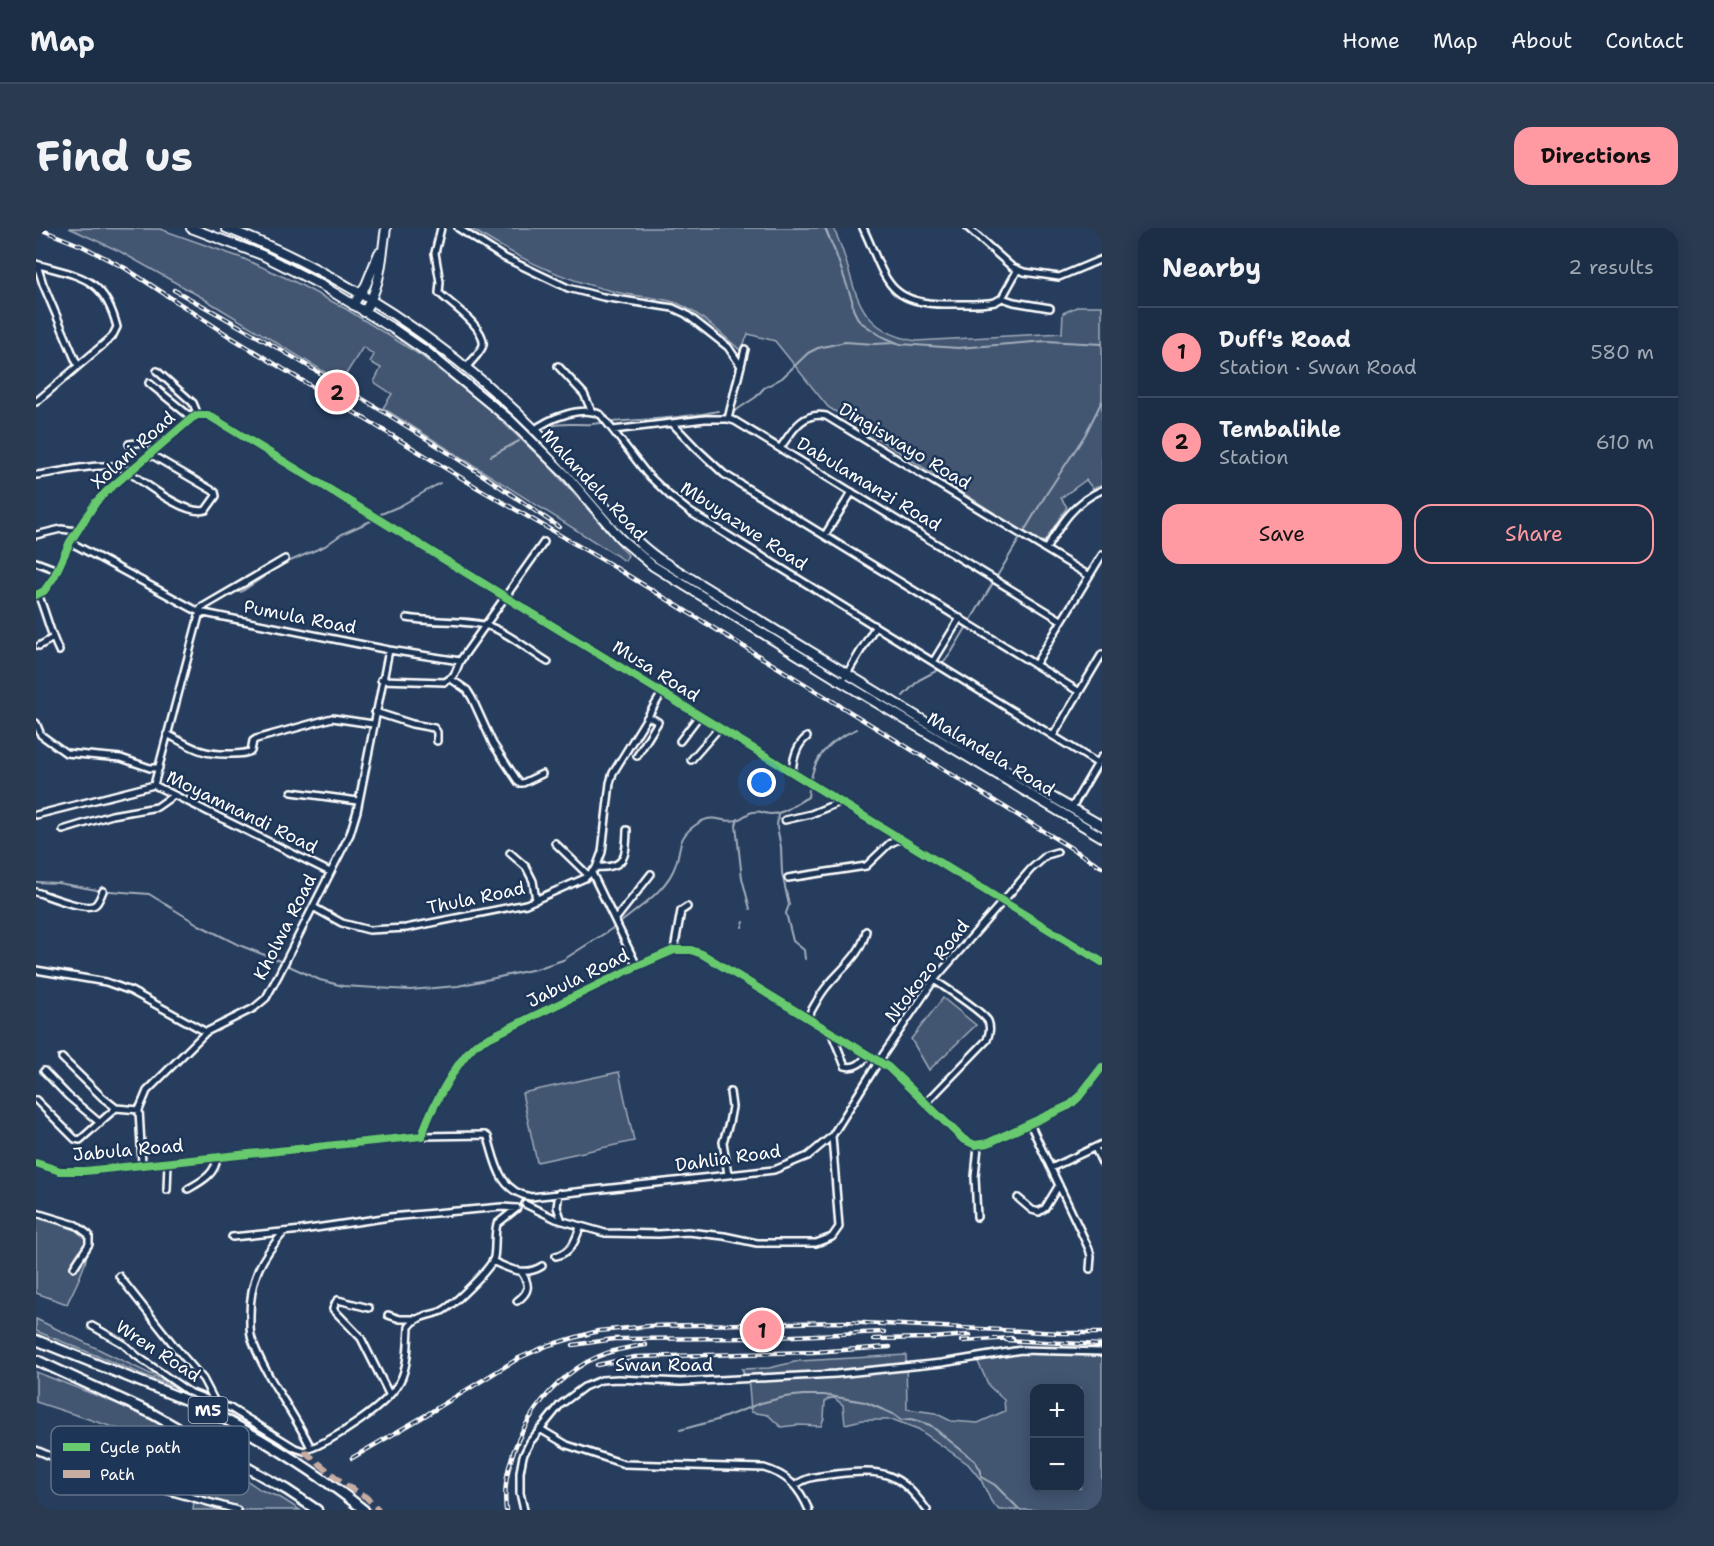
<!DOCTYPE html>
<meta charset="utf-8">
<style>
:root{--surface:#1c2e46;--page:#293a51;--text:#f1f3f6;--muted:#a0a8b3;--line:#3a4a5f;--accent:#ff9aa2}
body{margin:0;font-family:"Shantell Sans",sans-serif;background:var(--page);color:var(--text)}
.controls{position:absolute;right:18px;bottom:18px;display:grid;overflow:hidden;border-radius:12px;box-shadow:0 3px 15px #0003}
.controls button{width:54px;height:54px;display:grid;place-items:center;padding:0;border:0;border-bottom:2px solid var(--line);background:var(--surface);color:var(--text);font:30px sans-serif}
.you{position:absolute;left:726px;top:555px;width:21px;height:21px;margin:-15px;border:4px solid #fff;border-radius:50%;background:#1a73e8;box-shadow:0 0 0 9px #1a73e833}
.badge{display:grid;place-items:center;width:39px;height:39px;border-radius:50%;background:var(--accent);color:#111;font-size:20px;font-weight:700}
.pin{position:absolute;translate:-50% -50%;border:3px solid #fff;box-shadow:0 2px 6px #0006}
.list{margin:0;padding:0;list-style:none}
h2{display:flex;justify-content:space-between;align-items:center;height:78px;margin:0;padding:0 24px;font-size:26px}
h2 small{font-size:20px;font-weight:400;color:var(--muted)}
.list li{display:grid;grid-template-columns:39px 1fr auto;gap:18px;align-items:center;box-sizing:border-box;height:90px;padding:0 24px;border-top:2px solid var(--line)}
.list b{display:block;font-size:22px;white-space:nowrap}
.list p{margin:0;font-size:20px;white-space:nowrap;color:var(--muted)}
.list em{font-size:20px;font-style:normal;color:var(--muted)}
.actions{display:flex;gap:12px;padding:18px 24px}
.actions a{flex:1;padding:14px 0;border:2px solid var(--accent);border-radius:18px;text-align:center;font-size:21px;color:var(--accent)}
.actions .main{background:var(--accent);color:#111}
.map{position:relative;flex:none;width:1066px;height:1282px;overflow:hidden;border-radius:18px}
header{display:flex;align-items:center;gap:36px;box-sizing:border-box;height:84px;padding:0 30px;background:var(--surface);border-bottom:2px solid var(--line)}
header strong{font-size:28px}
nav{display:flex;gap:33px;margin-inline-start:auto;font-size:21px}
.intro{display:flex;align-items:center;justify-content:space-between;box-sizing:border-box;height:144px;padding:0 36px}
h1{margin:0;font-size:42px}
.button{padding:15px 27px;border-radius:18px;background:var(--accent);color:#111;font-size:21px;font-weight:700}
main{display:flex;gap:36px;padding:0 36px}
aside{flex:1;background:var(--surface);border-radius:18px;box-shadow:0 3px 15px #0003}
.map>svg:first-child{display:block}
</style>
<header>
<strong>Map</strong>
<nav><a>Home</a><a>Map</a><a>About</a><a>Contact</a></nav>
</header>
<div class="intro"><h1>Find us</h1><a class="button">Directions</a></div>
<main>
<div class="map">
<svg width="1066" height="1282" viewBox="0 0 1066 1282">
<rect width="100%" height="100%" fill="#263d5e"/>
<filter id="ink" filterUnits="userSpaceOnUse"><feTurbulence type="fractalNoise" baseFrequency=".0167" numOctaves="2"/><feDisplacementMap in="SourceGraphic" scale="12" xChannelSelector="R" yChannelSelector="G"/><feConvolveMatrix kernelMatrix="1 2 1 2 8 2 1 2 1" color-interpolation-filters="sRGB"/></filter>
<g filter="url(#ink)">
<!-- green -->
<path fill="#425672" stroke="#a0aab8" stroke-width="1.5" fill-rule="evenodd" d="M33,0L124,1L206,30L259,54L310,81L384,127L453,181L516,241L592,327L589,333L347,180L356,166L338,154L345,140L334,134L338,127L327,119L305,154L165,69L83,23Z
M434,0H797C823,48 809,100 880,113L1026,105L1027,85L1043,78H1066V257L1057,261L1050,252L1025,270L1031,279L1009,313L1004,314L792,179L739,113L712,106L705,123C688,108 664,85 643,76C627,69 598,69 580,64C527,52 479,29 434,0Z
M907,770L940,797L893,842L875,811Z
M583,844L598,913L501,934L486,865Z
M0,988L45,1004C63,1019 39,1058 31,1076L0,1065Z
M0,1091L131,1154L135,1158L0,1103Z
M938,1125L1066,1128V1282H963L955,1273L945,1252L932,1236L882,1201L858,1192H826L809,1196L807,1177L798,1170L792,1171L789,1174L788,1190L785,1198L762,1197L745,1199L732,1187L715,1184L713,1158L706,1141L733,1140L763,1133L870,1127L871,1181L899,1185L915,1193L942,1195L969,1183L968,1172L953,1158ZM999,1160H1044V1260H999Z
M0,1144L93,1180L146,1208L225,1262L245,1270L264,1282H157L158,1272L133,1258L141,1220L0,1174Z"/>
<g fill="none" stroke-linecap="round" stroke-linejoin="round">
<!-- stream -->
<path stroke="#a4aebb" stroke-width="2" d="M789,0L800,26L816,72L817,81L823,93L845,108L864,116L922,120L1010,113L1066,116
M699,183L720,169L728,160L746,150L772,125L782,120L809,114L838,116L859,115
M514,198C528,194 541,197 556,196C598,191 641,192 682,183
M455,228L483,213
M345,286L364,278L404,255
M205,364L245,337L289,318L306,306L337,292
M867,468L883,452L902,442L915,425L1011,265L1049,207L1066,173
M775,551C780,525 797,511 821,501
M742,585L741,599L745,619L746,645L753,677L750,685L757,713L768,722L769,731
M702,591L700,597L706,650L714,681
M0,654L22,655L61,662L113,666L163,697L203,717L244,733
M585,694C603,680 627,664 637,643C647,623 638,611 661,596C679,584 686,596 701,592C707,590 711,585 717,584C725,582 728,586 735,586C748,586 761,575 772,569L773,561
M706,699L708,694
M253,738L284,752L307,758L374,762L422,758L500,741L527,732L577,700
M644,1202L681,1192L725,1175L749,1169L767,1167H788L829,1174L857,1186L865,1192L875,1191L894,1197L939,1233L945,1243V1249L959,1257L984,1282"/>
<!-- street casing -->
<g stroke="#fff" stroke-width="10">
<path id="street" d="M405,0L399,25L404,54L403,65C415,76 450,100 447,117C445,125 435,133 430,140
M422,0L467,29L532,60L567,69L637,80L650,86L692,119L705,138
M827,0C850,48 849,77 912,76C927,76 944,77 959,74L966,70L981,43
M932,0L976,39L988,44L1023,49L1066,31
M0,36C44,49 68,48 81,99L76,109L0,174
M1,37L7,56L42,138
M966,70L978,74L1014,80
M522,138L548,166L556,184
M121,143L157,175L162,187
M113,155L156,190
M692,191L709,121
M637,196L660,220L688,246L1042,463
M577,202L669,191H692L699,193L1025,392
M497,203C513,190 546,177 565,187L611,246L634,268L654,284L1061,535
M93,216L108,214L124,217
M745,219C756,203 767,183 790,188L1052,347
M0,247C21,245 71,232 89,241C93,243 96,247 100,249C115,260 152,288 170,282L180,268L179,264L114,226
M0,307L25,301L41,303
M789,307L816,264
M34,314L163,384L353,422L424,433L508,314
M1010,321C1025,296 1038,274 1066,262
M0,334L21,342
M2,366C10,385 14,405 23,423
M0,367L8,363L18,349L34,314L60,274L71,263L156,190L162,187H172L1066,734
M371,390C398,395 429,391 455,399C473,405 495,424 512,434
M3,418L17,410
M897,434L924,390
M999,437L1066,327
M415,451L431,462L436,470L457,516L483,555H487L506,546
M345,452L409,454L418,448L424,433
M806,454L839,399
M339,484L376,496L398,500L401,504V513
M0,495L5,507L30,525L85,530L114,540H123
M131,506C158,520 165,527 196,526C203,526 209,526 215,523L217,513L220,511L296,490L337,496
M1017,508L1066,426
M644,513L663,488
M601,528L622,494L612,488
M655,532L683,500
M756,544C757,532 760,517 771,509
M118,557L165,380L249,331
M256,564L322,573
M1035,581L1066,528
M0,587L118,557L294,644
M749,592L775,586L804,574
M27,602L76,587L121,579L138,567
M519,615L552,647
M474,625L490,639L497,653L500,672
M561,639C590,641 590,627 591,602
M556,645L601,738
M752,650L830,638L853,616L864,610
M0,664C10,667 52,685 60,676C63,673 65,667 67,663
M277,679L306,695L333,702L370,700L490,676L549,650L560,640L566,624L574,555L577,545L626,465
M579,692L615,646
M638,722L645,683L651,679
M0,742L70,754L95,763L170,804
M771,790C778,779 783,767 792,757C806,740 826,726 830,703
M796,806L809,838C820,841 826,834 832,827
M26,830L66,869L80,880L103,882
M8,843L32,868L64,895
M0,872L39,911L44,912L80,880
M891,874L951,812C953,806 955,800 952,793C945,782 911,761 898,752
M994,896L1053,1021L1055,1028L1054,1041
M386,908L449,907L452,909C460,936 463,963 495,969L738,942L772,928L796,908L843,833L898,752L995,641L1011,627L1021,624
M1059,920L1066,935
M0,935L24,943H49L386,908C393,883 421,833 440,816L601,738L638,722H655L666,726L852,839L927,911L939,917L952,915L1034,877L1042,870L1066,839
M106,936L103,882L111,863L170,804L218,780L230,770L243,746L314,606L321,583L353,422
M1015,940L1066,916
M692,947L687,914L693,895L696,879L694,864
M152,961C166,953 180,946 181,929
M131,962L132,934
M523,965L521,979L526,993
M982,970L996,982L1003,984L1009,980L1023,957
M489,976L520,991L569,1005L623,1006L652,1004L688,1008L721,1015H780L796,1009L803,999L796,908
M0,985L40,997L53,1007V1016L38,1039
M941,989L939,949L942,918
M248,1004C225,1030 214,1051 214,1087C214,1096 213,1106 217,1114C231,1152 258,1184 275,1220
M196,1009L266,1002L354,989L466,979L480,980
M520,1028C535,1025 540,1012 544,999
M456,1033C473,1041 489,1049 506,1038
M83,1048L140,1120L167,1151L179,1174
M481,1073C494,1064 494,1056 485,1044
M333,1080L302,1072L300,1074L297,1081L325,1110L353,1166
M352,1087L364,1091H380
M56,1098L86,1115L101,1128L153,1164L194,1180L259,1220L268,1223C296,1213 354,1178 366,1149C372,1134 372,1116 373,1099C381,1087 394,1088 406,1083C416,1078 456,1040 458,1029C460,1018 458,1007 461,996L481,980
M504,1201L531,1217L588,1236L728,1240C752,1247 763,1259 773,1282
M0,1222L29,1234L201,1282
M760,1257C771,1248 786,1248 800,1246C847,1241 862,1243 891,1282
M488,1282L484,1265V1244L487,1228L494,1214L524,1177L548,1159L565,1152L582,1151L645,1154L800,1146L906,1135L985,1122L1066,1124"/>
</g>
<!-- secondary casing -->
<g stroke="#fff" stroke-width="12">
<path id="secondary" d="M155,0L226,27L252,40L287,58L359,102L391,124L474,192L532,249L584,310L617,338L806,454L1066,609
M190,0C306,45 413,115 500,203C516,219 532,236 547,253C572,281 592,309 623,331L954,533L1066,598
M317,77L330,57L343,25
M328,84C346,56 345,31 350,0"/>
</g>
<!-- primary casing -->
<g stroke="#fff" stroke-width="13">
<path id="primary" d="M0,1112L160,1176C219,1206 277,1241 328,1282
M0,1132L115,1185L251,1262L281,1282"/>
</g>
<!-- street -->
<use href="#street" stroke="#1d3557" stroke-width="5"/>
<!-- secondary -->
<use href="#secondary" stroke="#1d3557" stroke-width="8"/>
<!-- primary -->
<use href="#primary" stroke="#1d3557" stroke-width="8"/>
<!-- rail casing -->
<g stroke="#fff" stroke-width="4.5">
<path id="rail" d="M1,0L46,18L89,40L193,108L442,260L572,335L1066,639
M138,62C240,117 339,177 436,240C466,259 494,280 523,299
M838,1111L895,1110L934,1107
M970,1112L1066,1117
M926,1113L977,1110
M537,1117L578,1111L715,1110L848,1104
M561,1137L599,1129L776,1124L854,1119
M316,1230L385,1190L483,1130L513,1117L562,1103L613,1098L808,1094L1025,1105H1066
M470,1282C463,1222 507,1153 561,1129C576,1122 593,1119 610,1117"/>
</g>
<!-- rail -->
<use href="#rail" stroke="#1d3557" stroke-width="2" stroke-dasharray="7" stroke-linecap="butt"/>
<!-- quiet -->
<path stroke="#c7aca2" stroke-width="6" stroke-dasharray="12 6" stroke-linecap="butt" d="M268,1223L308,1256L330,1269L343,1282"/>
<!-- cycleway casing -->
<g stroke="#1d3557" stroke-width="11">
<path id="cycleway" d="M0,367L8,363L18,349L34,314L60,274L71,263L156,190L162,187H172L1066,734
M0,935L24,943H49L386,908C393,883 421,833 440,816L601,738L638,722H655L666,726L852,839L927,911L939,917L952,915L1034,877L1042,870L1066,839"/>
</g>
<!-- cycleway -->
<use href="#cycleway" stroke="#67ca6e" stroke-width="8"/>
</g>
</g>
<g text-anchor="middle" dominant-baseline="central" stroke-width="5" stroke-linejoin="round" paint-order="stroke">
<!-- shield labels -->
<rect fill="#1d3557" stroke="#bbc2cd" stroke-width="1.5" x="152.5" y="1169" width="39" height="26" rx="4.5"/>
<g font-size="16" font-weight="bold" fill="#fff">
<text x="172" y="1182">M5</text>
</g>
<!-- street labels -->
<g font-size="18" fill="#fff" stroke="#1d3557">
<text transform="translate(869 218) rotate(31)">Dingiswayo Road</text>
<text transform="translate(97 222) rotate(-42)">Xolani Road</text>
<text transform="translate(833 256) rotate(31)">Dabulamanzi Road</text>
<text transform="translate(558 257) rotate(47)">Malandela Road</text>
<text transform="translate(708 298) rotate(33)">Mbuyazwe Road</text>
<text transform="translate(264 389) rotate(11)">Pumula Road</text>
<text transform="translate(620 443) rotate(32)">Musa Road</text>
<text transform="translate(955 526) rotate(31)">Malandela Road</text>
<text transform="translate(206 584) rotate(26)">Moyamnandi Road</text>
<text transform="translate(440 670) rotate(-12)">Thula Road</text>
<text transform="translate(249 699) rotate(-63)">Kholwa Road</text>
<text transform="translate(891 743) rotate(-52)">Ntokozo Road</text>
<text transform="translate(542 750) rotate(-26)">Jabula Road</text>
<text transform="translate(92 922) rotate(-5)">Jabula Road</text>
<text transform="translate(692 930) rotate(-8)">Dahlia Road</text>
<text transform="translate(122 1123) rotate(33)">Wren Road</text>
<text x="628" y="1137">Swan Road</text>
</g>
</g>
<!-- legend -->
<rect x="15" y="1198" width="198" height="69" rx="9" fill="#1d3557" stroke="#617289" stroke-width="1.5"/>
<rect x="27" y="1215" width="27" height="8" fill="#67ca6e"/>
<rect x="27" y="1242" width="27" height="8" fill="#c7aca2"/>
<g font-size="16" fill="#fff">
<text x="64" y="1225">Cycle path</text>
<text x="64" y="1252">Path</text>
</g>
</svg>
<div class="controls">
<button>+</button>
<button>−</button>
</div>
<div class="you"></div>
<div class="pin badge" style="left:726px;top:1102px">1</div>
<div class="pin badge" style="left:301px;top:164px">2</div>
</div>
<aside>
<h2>Nearby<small>2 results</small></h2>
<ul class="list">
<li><span class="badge">1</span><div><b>Duff's Road</b><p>Station · Swan Road</p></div><em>580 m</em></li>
<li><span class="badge">2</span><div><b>Tembalihle</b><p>Station</p></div><em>610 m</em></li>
</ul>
<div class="actions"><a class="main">Save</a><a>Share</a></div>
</aside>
</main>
